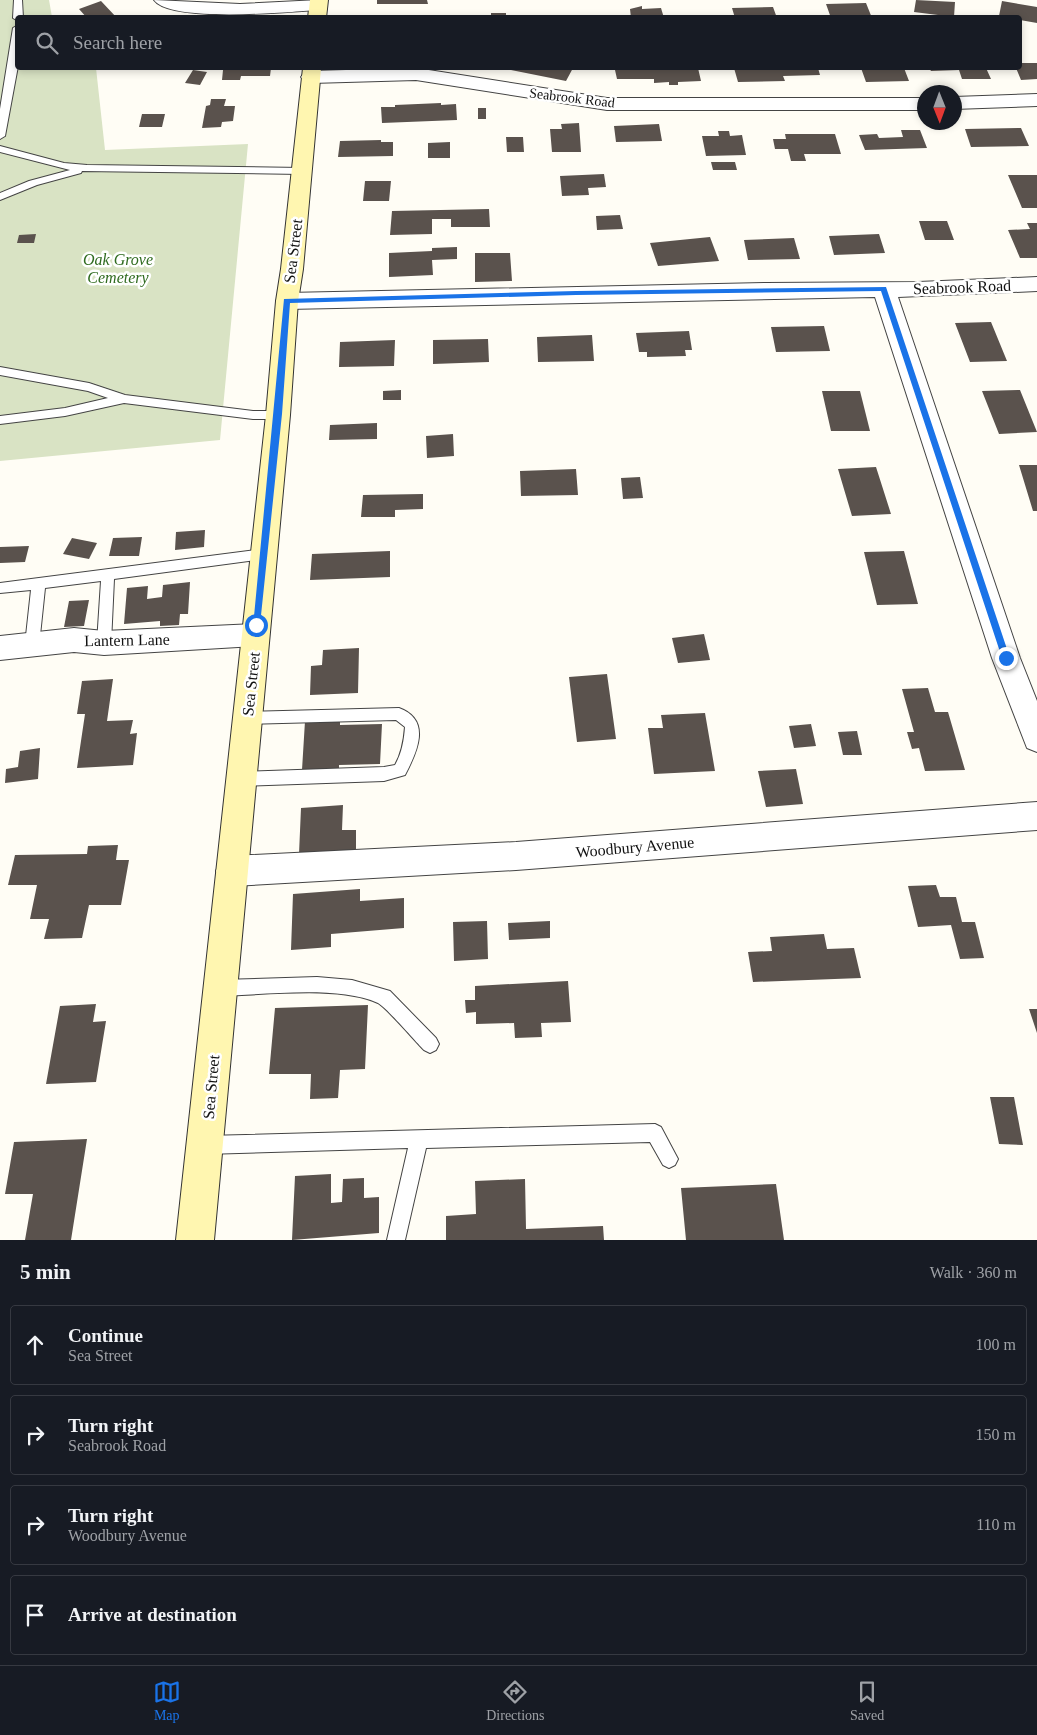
<!DOCTYPE html>
<meta charset="utf-8">
<style>
:root{--surface:#171b24;--page:#20242c;--text:#f1f3f6;--muted:#9ea1a6;--line:#363941;--accent:#1a73e8}
body{margin:0;font-family:Georgia,serif;background:var(--page);color:var(--text)}
.compass{position:absolute;left:917px;top:85px;width:45px;height:45px;border-radius:50%;background:var(--surface);box-shadow:0 2px 8px #0003;rotate:179deg}
.stop{position:absolute;width:15px;height:15px;margin:-11px;border:4px solid #1a73e8;border-radius:50%;background:#fff}
.stop.end{background:#1a73e8;border-color:#fff;box-shadow:0 1px 5px #0008}
.list{margin:0;padding:0;list-style:none}
h2{display:flex;justify-content:space-between;align-items:center;height:65px;margin:0;padding:0 20px;font-size:21px}
h2 small{font-size:16px;font-weight:400;color:var(--muted)}
.list li{display:grid;grid-template-columns:32px 1fr auto;gap:15px;align-items:center;box-sizing:border-box;height:80px;margin:0 10px 10px;padding:0 10px;border:1px solid var(--line);border-radius:5px}
.list b{display:block;font-size:19px;white-space:nowrap}
.list p{margin:0;font-size:16px;white-space:nowrap;color:var(--muted)}
.list em{font-size:16px;font-style:normal;color:var(--muted)}
.icon{flex:none;width:28px;height:28px;fill:none;stroke:currentColor;stroke-width:2;stroke-linecap:round;stroke-linejoin:round}
.map{position:relative;flex:none;width:1037px;height:1240px;overflow:hidden}
.search{position:absolute;background:var(--surface);box-shadow:0 2px 8px #0003;left:15px;right:15px;top:15px;height:55px;display:flex;align-items:center;gap:12px;box-sizing:border-box;padding:0 18px;border-radius:5px;color:var(--muted);font-size:19px}
.sheet{height:425px;background:var(--surface)}
nav{display:flex;justify-content:space-around;align-items:center;box-sizing:border-box;height:70px;border-top:1px solid var(--line);background:var(--surface);font-size:14px;color:var(--muted)}
nav a{display:grid;justify-items:center;gap:2px}
nav .on{color:var(--accent)}
.map>svg:first-child{display:block}
</style>
<div class="map">
<svg width="1037" height="1240" viewBox="0 0 1037 1240">
<rect width="100%" height="100%" fill="#fffdf5"/>
<!-- cemetery -->
<path fill="#d9e3c4" d="M0,0H49L52,17L18,18V68H96L105,150L248,144L220,440L0,461Z"/>
<!-- building -->
<path fill="#5a524d" d="M377,0H427L428,4H377Z
M916,0L955,2L954,17L914,12Z
M101,1L117,18H87L79,9Z
M1002,1L1037,7V23L1020,20V18L999,16Z
M866,3L872,18H831L826,4Z
M642,6V9L661,8L664,18H631L630,9Z
M773,7L777,18H735L732,8Z
M491,13H506V18H491Z
M1020,63H1037V79L1021,80L1016,68H1020Z
M242,68H271L270,76H241L240,80H222L223,70H242Z
M512,68H573L566,81L511,70Z
M639,68H698L701,81L678,82V85H669V82L654,83V79H617L615,70H640Z
M734,68H818L820,75L783,76L785,81L738,82Z
M861,68H904L909,81L866,82Z
M929,68H986L991,79H962L959,70L931,71Z
M193,70L207,72L200,85L185,83Z
M211,99H226L224,106H235L233,121L222,122L221,127L202,128L206,106L210,105Z
M441,103V105L456,104L457,120L382,123L381,107H395V105Z
M478,108H486V119H478Z
M142,114H165L162,127H139Z
M579,123L581,152H552L550,129H562L561,124Z
M659,124L662,141L616,142L614,126Z
M1021,128L1029,146L971,147L965,129Z
M901,130H920L927,148L865,150L859,135L877,134L879,138L903,137Z
M718,131H729L730,136L742,135L746,155L706,156L702,136H719Z
M785,134H835L841,154H804L806,161H791L788,149H775L773,139H786Z
M506,137H523L524,152H507Z
M381,140V142H393V156L338,157L340,141Z
M450,142V158H428V143Z
M711,162H735L737,170H713Z
M604,174L606,187L588,188L589,195L562,196L560,176Z
M1008,175H1037V208H1022Z
M365,181H391L389,201H363Z
M489,209L490,227H451V219H432V234L390,235L392,211Z
M620,215L623,229L597,230L596,216Z
M919,221H947L954,240H925Z
M1027,223H1037V258H1020L1008,230L1030,229Z
M36,234L34,243H17L19,235Z
M879,234L885,253L834,255L829,236Z
M710,237L719,261L658,266L650,243Z
M794,238L800,259L748,260L744,240Z
M457,247V259L432,260L433,275L389,277V253L432,251V248Z
M475,253H510L512,281L475,282Z
M991,322L1007,361L970,362L955,323Z
M824,326L830,351L776,352L771,327Z
M689,331L692,350H685L686,356L647,357V352H639L636,333Z
M592,335L594,361L538,362L537,337Z
M488,339L489,362L433,364V340Z
M395,340L394,366L339,367L340,342Z
M401,390V400H383V391Z
M1020,390L1037,432L999,434L982,391Z
M822,391H860L870,431H831Z
M377,423V439L329,440L330,425Z
M453,434L454,456L427,458L426,436Z
M1019,465H1037V511H1033Z
M876,467L891,514L852,516L838,469Z
M576,469L578,495L521,496L520,471Z
M640,477L643,498L623,499L621,478Z
M423,494V509L395,510V517H361L363,495Z
M205,530L204,547L175,550L176,532Z
M142,537L139,556H109L113,538Z
M72,538L97,543L89,559L63,554Z
M29,546L25,562L0,563V547Z
M390,551V577L310,580L312,554Z
M904,551L918,604L877,605L864,552Z
M190,582L188,614H180L179,625L160,626V621L124,624L127,588L148,586L147,599L162,597L163,585Z
M89,600L84,626L64,627L69,601Z
M704,634L710,660L678,663L672,638Z
M359,648L358,693L310,695L311,666L322,665L323,650Z
M607,674L616,739L577,742L569,677Z
M113,679L107,721L133,720L130,734L137,733L133,765L77,768L85,714H77L82,681Z
M928,688L935,712H948L965,770L925,771L919,748L912,749L907,732H914L902,689Z
M705,713L715,771L654,774L648,728H663L661,715Z
M340,720V725L382,724L380,764L339,765V769L302,770L305,721Z
M811,724L816,746L794,748L789,726Z
M857,731L862,755H843L838,732Z
M40,748L38,779L5,783L6,769L18,767L20,751Z
M796,769L803,804L766,807L758,771Z
M343,805L342,830H356V859L299,854L301,808Z
M118,845L116,860H129L121,905H89L82,938L44,939L49,919H30L37,885H8L15,855L87,854L88,846Z
M936,885L940,897H956L962,922H975L984,958L960,959L951,925L918,927L908,886Z
M360,889V901L404,898V928L331,934V947L291,950L293,894Z
M487,921L488,959L454,961L453,922Z
M550,921V938L509,940L508,923Z
M824,934L827,949L854,948L861,978L753,982L748,952L772,951L770,937Z
M568,981L571,1022L541,1023L542,1037L515,1038L514,1023L476,1024V1012L466,1013L465,1000H475V986Z
M96,1004L93,1022L106,1021L96,1082L46,1084L60,1006Z
M368,1005L365,1069L340,1070L338,1098L310,1099L311,1074H269L275,1008Z
M1029,1009H1037V1033Z
M990,1097H1014L1023,1145L999,1144Z
M87,1139L71,1240H25L33,1194H5L14,1142Z
M331,1174V1203L342,1202L343,1179L364,1178V1198L379,1197V1233L292,1240L295,1176Z
M525,1179L526,1229L603,1226L604,1240H446V1216L476,1214L475,1181Z
M776,1184L784,1240H686L681,1188Z"/>
<g fill="none" stroke-linecap="round" stroke-linejoin="round">
<!-- lane casing -->
<g stroke="#444" stroke-width="2">
<path id="lane" d="M14,0H22L23,18H18V21L13,18Z
M18,25V66L5,136L0,139V109L13,28Z
M0,146L64,163L87,165L302,168L307,171L302,174L82,171L81,173L37,185L0,200V193L29,181L70,170L0,152Z
M0,367L89,383L125,395L253,411H278L284,415L278,419H253L124,403L65,416L0,424V416L65,408L108,398L88,391L0,375Z
M263,549L268,550L270,554L268,558L263,559L114,579L111,643L109,647L104,649L99,647L97,643L101,581L45,588L39,645L37,649L32,651L27,649L25,645L31,590L0,593V583Z
M399,708C432,720 417,752 405,775L384,781L241,786L236,784L234,779L236,774L241,772L384,767L395,765C402,753 404,740 405,727L396,720L247,724L242,722L240,718L242,714L247,712Z
M317,977L352,980L390,991L436,1038L439,1044L436,1050L430,1053L424,1050C415,1041 387,1008 378,1003C338,985 264,995 220,996L214,994L212,988L214,982L220,980Z
M655,1124L661,1127L678,1159L675,1165L669,1168L663,1165L650,1142L426,1148L405,1240H387L408,1148L205,1154L199,1151L196,1145L199,1139L205,1136Z"/>
</g>
<!-- street casing -->
<g stroke="#444" stroke-width="2">
<path id="street" d="M154,0L240,4L319,0L324,1L327,5L324,9L318,10C289,12 170,23 154,0Z
M416,68L607,98H924V110H607L416,80L311,83L304,81L301,77L304,73L311,71Z
M1037,94V106L954,109V97Z
M1037,277V291L898,297L1020,658L1037,701V752L1027,748L992,658L875,297L287,309L279,306L276,301L279,296L287,293L766,283L918,282Z
M255,624L265,627L269,635L265,643L255,646L104,655L74,652L0,660V636L74,628L104,631Z
M1037,802V830L516,870L232,886L221,881L216,871L221,861L232,856L516,842Z"/>
</g>
<!-- secondary casing -->
<g stroke="#333" stroke-width="2">
<path id="secondary" d="M310,0H328L326,18H308Z
M303,68H321L303,269L298,301L290,415L214,1240H176L266,415L276,301L281,269Z"/>
</g>
<!-- lane -->
<use href="#lane" fill="#fff" fill-rule="evenodd"/>
<!-- street -->
<use href="#street" fill="#fff" fill-rule="evenodd"/>
<!-- secondary -->
<use href="#secondary" fill="#fff6b0" fill-rule="evenodd"/>
</g>
<!-- route -->
<path fill="#1a73e8" d="M886,287L1010,658L1009,661L1006,662L1002,658L881,291L576,295L290,303L282,414L260,625L259,627H253L284,299L576,291Z"/>
<g text-anchor="middle" dominant-baseline="central" stroke-width="5" stroke-linejoin="round" paint-order="stroke">
<!-- far-street labels -->
<g font-size="14" fill="#111" stroke="#fff">
<text transform="translate(572 98) rotate(7)">Seabrook Road</text>
</g>
<!-- street labels -->
<g font-size="16" fill="#111" stroke="#fff">
<text transform="translate(293 251) rotate(-83)">Sea Street</text>
<text transform="translate(962 287) rotate(-2)">Seabrook Road</text>
<text transform="translate(127 640) rotate(-1)">Lantern Lane</text>
<text transform="translate(251 684) rotate(-84)">Sea Street</text>
<text transform="translate(635 847) rotate(-5)">Woodbury Avenue</text>
<text transform="translate(211 1087) rotate(-85)">Sea Street</text>
</g>
<!-- park labels -->
<g font-size="16" font-style="italic" fill="#2f6b1f" stroke="#fff">
<text x="118" y="259">Oak Grove<tspan x="118" dy="18">Cemetery</tspan></text>
</g>
</g>
</svg>
<svg class="compass" viewBox="-18 -18 36 36"><path d="M0-13l5 13h-10z" fill="#e53935"/><path d="M0 13l5-13h-10z" fill="#9ea1a6"/></svg>
<div class="stop" style="left:256px;top:625px"></div>
<div class="stop end" style="left:1006px;top:658px"></div>
<div class="search"><svg class="icon" aria-label="search" viewBox="0 0 24 24"><circle cx="10" cy="10" r="6"/><path d="M15 15l6 6"/></svg>Search here</div>
</div>
<section class="sheet">
<h2>5 min<small>Walk · 360 m</small></h2>
<ul class="list">
<li><svg class="icon" aria-label="ahead" viewBox="0 0 24 24"><path d="M12 20V5M6 11l6-6 6 6"/></svg><div><b>Continue</b><p>Sea Street</p></div><em>100 m</em></li>
<li><svg class="icon" aria-label="right" viewBox="0 0 24 24"><path d="M7 20v-9h11M14 6l5 5-5 5"/></svg><div><b>Turn right</b><p>Seabrook Road</p></div><em>150 m</em></li>
<li><svg class="icon" aria-label="right" viewBox="0 0 24 24"><path d="M7 20v-9h11M14 6l5 5-5 5"/></svg><div><b>Turn right</b><p>Woodbury Avenue</p></div><em>110 m</em></li>
<li><svg class="icon" aria-label="arrive" viewBox="0 0 24 24"><path d="M6 21V4h12l-3 4 3 4H6"/></svg><div><b>Arrive at destination</b></div></li>
</ul>
</section>
<nav>
<a class="on"><svg class="icon" aria-label="map" viewBox="0 0 24 24"><path d="M3 6l6-2 6 2 6-2v14l-6 2-6-2-6 2zM9 4v14M15 6v14"/></svg>Map</a>
<a><svg class="icon" aria-label="directions" viewBox="0 0 24 24"><path d="M12 3l9 9-9 9-9-9zM9 14v-3h6M13 9l2 2-2 2"/></svg>Directions</a>
<a><svg class="icon" aria-label="saved" viewBox="0 0 24 24"><path d="M7 4h10v16l-5-4-5 4z"/></svg>Saved</a>
</nav>
